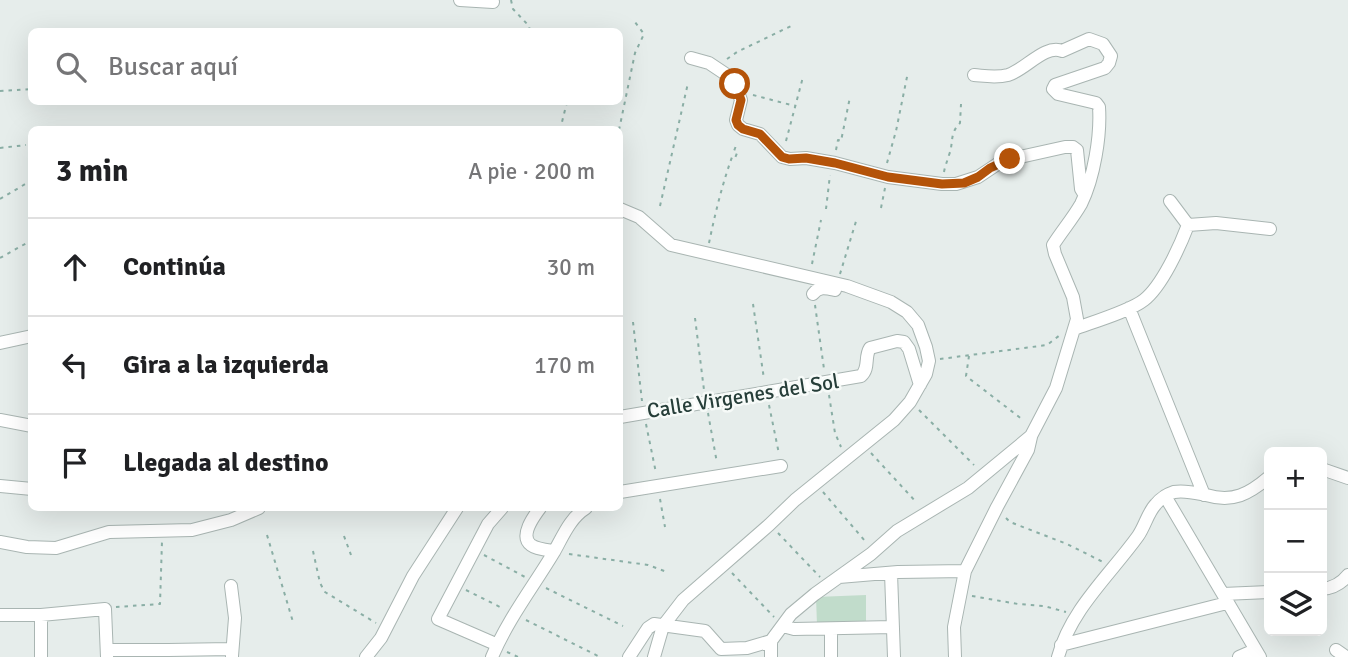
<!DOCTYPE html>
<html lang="es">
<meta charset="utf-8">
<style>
:root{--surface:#fff;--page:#f6f6f6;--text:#202124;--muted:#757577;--line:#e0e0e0}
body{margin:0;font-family:Signika,sans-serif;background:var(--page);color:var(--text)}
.controls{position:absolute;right:21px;bottom:21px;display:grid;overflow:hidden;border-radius:10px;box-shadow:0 7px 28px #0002}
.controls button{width:63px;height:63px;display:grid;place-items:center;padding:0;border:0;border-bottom:2px solid var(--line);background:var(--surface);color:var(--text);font:35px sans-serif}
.stop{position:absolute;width:21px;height:21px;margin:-16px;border:5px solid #b45309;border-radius:50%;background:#fff}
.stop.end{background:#b45309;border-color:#fff;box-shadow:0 2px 7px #0008}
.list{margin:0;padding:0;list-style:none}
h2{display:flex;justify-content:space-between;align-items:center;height:91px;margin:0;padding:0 28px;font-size:30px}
h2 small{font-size:23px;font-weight:400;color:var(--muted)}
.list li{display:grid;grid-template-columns:46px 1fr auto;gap:21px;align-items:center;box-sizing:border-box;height:98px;padding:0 28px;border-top:2px solid var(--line)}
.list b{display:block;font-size:26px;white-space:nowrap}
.list em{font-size:23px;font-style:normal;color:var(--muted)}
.icon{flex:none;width:38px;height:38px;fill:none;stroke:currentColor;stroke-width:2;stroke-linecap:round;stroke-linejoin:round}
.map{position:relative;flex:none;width:1348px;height:657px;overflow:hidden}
.search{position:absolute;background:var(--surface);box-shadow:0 7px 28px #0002;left:28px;top:28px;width:595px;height:77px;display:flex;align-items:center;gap:18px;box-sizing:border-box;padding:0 24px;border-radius:10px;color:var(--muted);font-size:26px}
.panel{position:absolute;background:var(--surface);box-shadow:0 7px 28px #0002;left:28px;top:126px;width:595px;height:385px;border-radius:10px}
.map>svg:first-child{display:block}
</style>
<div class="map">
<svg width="1348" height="657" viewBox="0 0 1348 657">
<rect width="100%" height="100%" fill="#e6edeb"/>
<!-- grass -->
<path fill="#c1dccb" d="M866,595V624L817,625L816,597Z"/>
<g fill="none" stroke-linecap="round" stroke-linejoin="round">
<!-- minor casing -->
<g stroke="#a9b5b2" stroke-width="14">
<path id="minor" d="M460,0L493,2
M691,58L709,63L727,75L735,84L741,100L736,120L738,125L743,129L760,134L782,157L790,159L806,158L835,163L888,177L942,184H956L978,177L1002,161L1065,147H1073L1077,150L1081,189L1084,194
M620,209L639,217L671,245L847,286L891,302L907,312L918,325L926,347L929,361L926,374L910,402L894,420L795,500L769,525L683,600L663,626L654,657
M1188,225L1216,223L1270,229
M813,294C819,286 826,288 835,290
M1129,308L1204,495
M1074,329C1093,322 1130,311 1144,300C1162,286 1180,246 1188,225L1170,201
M0,343L32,336
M620,417L861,376C870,368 864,357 870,348L897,341L904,342L909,349L920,385
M0,420L32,426
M1322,469L1348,478
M0,486L32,489
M620,492L781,466
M1165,496L1260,657
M540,508C534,516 519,536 531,545C536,549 547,550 554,551
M0,542L27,547L56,548L109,532L192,530L231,520L259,508
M891,573L894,657
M839,577L898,572L965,571
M231,586L235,618L232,656
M1322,589C1333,588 1341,584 1348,575
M1223,594L1269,592
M0,615H41L105,609L107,657
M41,615V657
M783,626L794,629L893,627
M831,630V657
M491,642L438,619L488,524L502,508
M1061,645L1227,603
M107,650H168L231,649
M1336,650L1346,657
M366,657L381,638L413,576L457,508
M492,657C508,619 533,587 554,552C563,536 570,518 586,508
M629,657L648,628L654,624L705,631L721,649L747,648L771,641L791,614L815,594L871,554L897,531L968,488L1031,436L1056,388L1077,319L1073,297L1055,254L1053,245C1062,231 1073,218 1081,204C1094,178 1101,135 1099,107L1096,103L1058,94L1053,89L1055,85L1105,68L1109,63L1111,56L1103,44L1089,39L1062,51C1045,44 1025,70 1008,75C996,78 986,76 974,75
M771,657V641
M955,657L954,627L965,571L997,507L1028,450L1031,437
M1058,657C1071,609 1110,575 1138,536C1145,526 1148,512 1156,504C1160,499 1168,494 1174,492C1185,490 1196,493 1206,495C1233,503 1249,494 1269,477
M1239,657L1255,650"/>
</g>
<!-- path -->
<path stroke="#8aaea5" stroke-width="2" stroke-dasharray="3.5 5" stroke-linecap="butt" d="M511,0L513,9L529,26L530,32
M727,59L737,52L791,26
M0,91L32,89
M753,95L795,106
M560,130L567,102
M619,130L635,53L644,34L635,22
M786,141L803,77
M0,148L26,145
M836,150L838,140L841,141L850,97
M887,163L896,131L908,72
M944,172C945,166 947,162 949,155C954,142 949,134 960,123L961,104
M0,199L27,183
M660,206L688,83
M881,208L885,188
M826,209L830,175
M709,243C715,214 722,185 732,157L735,158L737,153L734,151L737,143
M0,258L32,240
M812,264L821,220
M840,274L857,218
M753,304L764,379
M815,305L824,369
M695,318L704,390
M633,322L642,401
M969,356L966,376L1023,420
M940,359L1047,345L1060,335
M829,395L835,433L841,447
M769,405L779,454
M919,410L974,465
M708,413L717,463
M646,424L656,473
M871,453L917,503
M823,492L865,541
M660,499L665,527
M1006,518L1010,522L1067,544L1103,562
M778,533L820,577
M267,535L293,622
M344,536L351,555
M313,551L320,583L325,592L376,623
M569,554L648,565L667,572
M484,555L525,577
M732,573L774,617
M546,588L623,626
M466,590L502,608
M972,596L1018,604L1044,606L1066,612
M116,607L160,604L162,541
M526,620L600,657
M507,652L518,657"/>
<!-- minor -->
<use href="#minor" stroke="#fff" stroke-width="12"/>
</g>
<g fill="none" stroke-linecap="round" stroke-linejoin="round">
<!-- route -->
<path stroke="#b45309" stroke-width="9" d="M735,84L741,100L736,120L738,125L743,129L760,134L782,157L789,159L806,158L835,163L888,177L942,184L964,183L978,177L990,168L1010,159"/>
</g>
<g text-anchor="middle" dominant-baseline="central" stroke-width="5" stroke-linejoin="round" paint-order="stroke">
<!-- street labels -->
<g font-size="21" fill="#263e39" stroke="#f6faf8">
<text transform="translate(743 396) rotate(-9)">Calle Virgenes del Sol</text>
</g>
</g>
</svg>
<div class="controls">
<button>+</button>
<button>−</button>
<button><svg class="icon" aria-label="layers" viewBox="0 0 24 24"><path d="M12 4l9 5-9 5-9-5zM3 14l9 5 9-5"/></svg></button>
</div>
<div class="stop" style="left:735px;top:84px"></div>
<div class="stop end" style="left:1010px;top:159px"></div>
<div class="search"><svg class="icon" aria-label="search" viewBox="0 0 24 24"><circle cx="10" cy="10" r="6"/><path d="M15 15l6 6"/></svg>Buscar aquí</div>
<section class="panel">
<h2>3 min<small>A pie · 200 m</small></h2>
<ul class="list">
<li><svg class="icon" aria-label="ahead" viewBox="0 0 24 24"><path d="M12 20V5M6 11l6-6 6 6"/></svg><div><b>Continúa</b></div><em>30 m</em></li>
<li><svg class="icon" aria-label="left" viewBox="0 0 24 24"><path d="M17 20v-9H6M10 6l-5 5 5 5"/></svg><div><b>Gira a la izquierda</b></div><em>170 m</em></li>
<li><svg class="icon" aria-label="arrive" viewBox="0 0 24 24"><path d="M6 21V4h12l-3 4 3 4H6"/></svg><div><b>Llegada al destino</b></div></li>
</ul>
</section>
</div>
